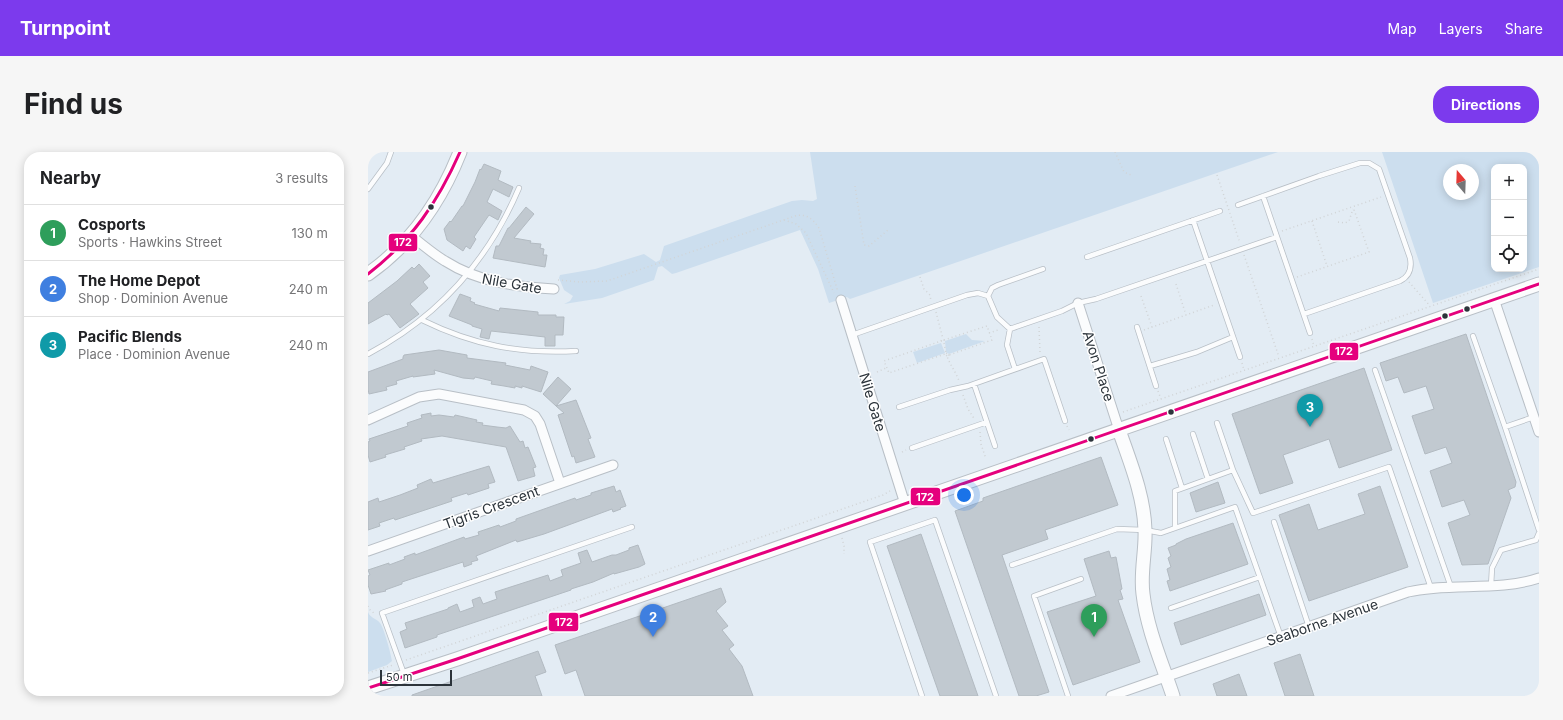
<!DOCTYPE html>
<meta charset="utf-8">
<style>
:root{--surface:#fff;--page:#f6f6f6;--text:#202124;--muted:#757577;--line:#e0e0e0;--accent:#7c3aed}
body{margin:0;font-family:Inter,sans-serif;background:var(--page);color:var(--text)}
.controls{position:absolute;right:12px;top:12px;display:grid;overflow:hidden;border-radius:8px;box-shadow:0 2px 10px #0003}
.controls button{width:36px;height:36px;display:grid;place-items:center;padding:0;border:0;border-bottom:1px solid var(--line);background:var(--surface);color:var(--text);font:20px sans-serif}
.compass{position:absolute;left:1075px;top:12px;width:36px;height:36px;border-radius:50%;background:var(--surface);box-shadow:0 2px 10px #0003;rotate:341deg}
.scale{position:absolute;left:12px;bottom:10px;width:72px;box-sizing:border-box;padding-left:4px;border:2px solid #2c343b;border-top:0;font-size:11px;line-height:14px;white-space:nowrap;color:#2c343b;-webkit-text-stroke:3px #fff;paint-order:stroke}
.you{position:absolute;left:596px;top:343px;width:14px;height:14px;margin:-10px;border:3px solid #fff;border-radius:50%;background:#1a73e8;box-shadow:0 0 0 6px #1a73e833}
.badge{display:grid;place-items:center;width:26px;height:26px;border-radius:50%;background:var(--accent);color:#fff;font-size:13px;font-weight:700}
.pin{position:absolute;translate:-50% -33px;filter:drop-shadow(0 1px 2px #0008)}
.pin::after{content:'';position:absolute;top:21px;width:14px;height:12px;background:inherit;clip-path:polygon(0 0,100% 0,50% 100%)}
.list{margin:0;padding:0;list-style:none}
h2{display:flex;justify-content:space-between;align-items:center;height:52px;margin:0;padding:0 16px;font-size:17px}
h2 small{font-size:13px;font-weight:400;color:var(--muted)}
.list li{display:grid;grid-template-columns:26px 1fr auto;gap:12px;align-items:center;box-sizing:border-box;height:56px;padding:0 16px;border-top:1px solid var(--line)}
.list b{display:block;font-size:15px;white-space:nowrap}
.list p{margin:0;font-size:13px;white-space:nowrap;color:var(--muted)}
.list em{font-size:13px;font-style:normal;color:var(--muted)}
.icon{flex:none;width:22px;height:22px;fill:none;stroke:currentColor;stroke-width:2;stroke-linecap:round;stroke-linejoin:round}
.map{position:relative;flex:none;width:1171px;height:544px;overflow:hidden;border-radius:16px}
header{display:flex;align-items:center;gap:24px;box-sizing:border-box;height:56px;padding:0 20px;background:var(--accent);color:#fff}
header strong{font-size:19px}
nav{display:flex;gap:22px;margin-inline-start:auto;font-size:14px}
.intro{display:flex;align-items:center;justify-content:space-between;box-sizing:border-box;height:96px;padding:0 24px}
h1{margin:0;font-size:28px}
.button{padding:10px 18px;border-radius:16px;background:var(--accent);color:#fff;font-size:14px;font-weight:700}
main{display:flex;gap:24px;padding:0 24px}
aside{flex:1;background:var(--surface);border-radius:16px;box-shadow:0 2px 10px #0003}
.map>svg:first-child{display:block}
</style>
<header>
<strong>Turnpoint</strong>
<nav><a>Map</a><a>Layers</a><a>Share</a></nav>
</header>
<div class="intro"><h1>Find us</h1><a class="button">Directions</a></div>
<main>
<aside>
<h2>Nearby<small>3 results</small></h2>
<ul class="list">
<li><span class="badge" style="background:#2e9e5b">1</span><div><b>Cosports</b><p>Sports · Hawkins Street</p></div><em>130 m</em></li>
<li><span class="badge" style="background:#3f7fe0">2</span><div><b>The Home Depot</b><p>Shop · Dominion Avenue</p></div><em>240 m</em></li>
<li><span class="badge" style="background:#0f9aa8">3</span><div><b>Pacific Blends</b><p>Place · Dominion Avenue</p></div><em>240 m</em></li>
</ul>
</aside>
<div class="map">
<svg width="1171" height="544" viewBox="0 0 1171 544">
<rect width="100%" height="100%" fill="#e3ecf4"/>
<!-- green -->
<path fill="#ccdeee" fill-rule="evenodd" d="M442,0H910L482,147L479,145L461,151L450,117L432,78L308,121L304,122L294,114L290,115L286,128L234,146L196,152L202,149L205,144L196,138L191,126L192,123L227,117L276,102L288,110L292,108L296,94L424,49L434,48L445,49L449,47Z
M1014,0H1171V115L1065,151ZM1126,15H1156V117H1126ZM1081,18H1105V42H1081Z
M598,182L604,188L617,189L581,202L578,200L577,189Z
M573,191L577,201L549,211L545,200Z
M0,460C2,466 8,466 12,471C16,476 23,502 24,509L19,513L0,520Z"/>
<!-- building -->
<path fill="#c1c9d0" stroke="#b2bac1" d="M116,12L133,19L130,28L145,35L141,45L125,37L119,50L134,59L130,68L121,63L106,85L108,87L102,97L98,94L95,99L79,88L76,77L82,69L83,70L94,54H95L107,30L112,17L113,18Z
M158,55L166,62L146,86L163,89L162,91L173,92L172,96L176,97L175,103H179L177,115L125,106L128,94H131L140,76H141Z
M51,112L62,124L55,130L60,136L42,152L51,162L32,176L21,162L19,163L18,162L0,172V151L29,129L44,115L46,117Z
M92,142L103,146L102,149L107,151L106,152L131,159L132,156L170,160V163H188V165H196L195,183H187V194H177V185L123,179L121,187L112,185L114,177L104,174V173L81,164Z
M1098,182L1148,330L1147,335L1140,338L1143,346L1120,412L1094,413L1080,371L1102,363L1096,348L1074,355L1062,319L1084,311L1078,295L1057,302L1044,264L1066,257L1058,234L1036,241L1030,225L1018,229L1012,211Z
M71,198L99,203V206L138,211L137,213L162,218L163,214L180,220L173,240L154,234V236L147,234V236L136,234L123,232L124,229L107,225L106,227L95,226L66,218L67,222L45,225V224L28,229L29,232L18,235L19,238L1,242L0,237V220L35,207V205L36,203Z
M996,216L1024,298L971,316L961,287L915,303L925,331L892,342L864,262Z
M190,225L203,237L188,254L175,242Z
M208,248L223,286L220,287L227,305L208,311L206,304L204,305L190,263L196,261L188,254Z
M63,261V264L71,263L86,265L87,263L96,265L109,268L108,270L115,271L114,273L129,275L138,276L142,274L152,290L155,289L157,296L160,295L168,315L165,316L167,324L150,329L138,295L74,284L53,287L54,289L36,295L37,297L17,303L18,305L2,310L0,303V290L2,289L1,287L40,274L39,271L54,266L53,263Z
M733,305L750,353L677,378L680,387L634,403L681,540L668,544H651L587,359L615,349V346Z
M121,314L127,330L120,332L121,336L100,343L99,341L83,346L84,349L27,368L26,366L11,371L12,374L0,378V350L10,346L11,350L32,343L50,336L49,333L63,327L65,331Z
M850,330L857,351L828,360L822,341Z
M246,334L248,340L252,338L258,354L252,356L253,357L245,360L244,357L176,382L149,390L148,388L108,404L110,408L103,410L104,412L96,415L95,410L34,430V432L17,438L18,439L3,442L0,433V424L2,423L0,418L21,411V413L37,407L36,405L47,401V403L96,385L97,387L111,383L110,380L131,373L132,375L148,369V367L207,346L208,348L223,343V341Z
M1012,334L1040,415L941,449L911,363L941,352L950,378L997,362L990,342Z
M865,371L880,412L802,439L799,429L802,428L799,417L803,415L800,406L803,404L800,396L808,393V392L818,387Z
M553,382L610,544H572L519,394Z
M270,393L277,412L271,415L246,422V421L225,430L203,437V438L69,483V485L37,496L32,480L39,477L37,471L80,457V456L89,452L92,460L106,455L104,448L112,445L115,452L129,447L127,440L180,423L182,429L195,424L193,418L213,411L210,401L219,398L224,410L244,403H248L261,398V396Z
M741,399L743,406L748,405L754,437L752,438L755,447L750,448L772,510L705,533L679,460L728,444L716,407Z
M353,436L358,450L348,459L360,474L354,478L366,493L361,497L374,514L385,544H217L208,518L197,522L187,493Z
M891,442L898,463L813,493L806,471Z
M170,499L178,520L167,524L174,544H44V543Z
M932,502L946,544H917L906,511Z
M871,522L879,544H849L845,532Z"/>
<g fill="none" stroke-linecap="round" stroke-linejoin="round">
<!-- lane casing -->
<g stroke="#b8bfc6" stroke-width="6">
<path id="lane" d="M0,37L19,11L23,0
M895,44L942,181
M870,53L951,24L992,11H1001L1011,17L1042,106C1044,116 1042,124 1032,129L936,162
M825,68L872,205
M719,105L852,59
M620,144L624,136L630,133L675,117
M54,168C105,193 151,202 208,199
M769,175L788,234
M642,177L694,159L710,151L728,147L909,85
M642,177L639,193L647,217
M484,183L599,143L610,141L620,144L629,165L642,177
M1105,184L1137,275L1166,265
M0,202C70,165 120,109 151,36
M782,214L829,200L865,185
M1007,218L1083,435
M606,232L627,294
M531,255L582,238L600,234L676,207L697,269
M1137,275L1171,378
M825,282L840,327
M798,287L814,336
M544,296L619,270
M865,318L885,361L1021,315L1063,436
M906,370L941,475
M807,376V339L865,318L849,271
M644,413L749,377L777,378L793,381L867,355L913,485
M1123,434L1124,416L1133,398L1168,388L1171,381
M803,456L892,425
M36,522L14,461L264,375
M554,544L502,390L567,368L628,544
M700,544L666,444L713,427"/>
</g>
<!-- street casing -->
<g stroke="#b8bfc6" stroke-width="11">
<path id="street" d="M43,84C54,92 65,102 77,109C110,130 148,135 186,137
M1126,147L1171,280
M473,148L537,352
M710,151L751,278
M0,268L51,245L71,242L156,258L167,264L172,272L192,331
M0,399L245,313
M743,544L1040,440C1083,430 1129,440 1171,426"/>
</g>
<!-- secondary casing -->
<g stroke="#b8bfc6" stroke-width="15">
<path id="secondary" d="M0,122C43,92 73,48 92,0
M751,278C762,310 776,343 777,378C778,399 772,421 775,442C779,477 794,511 805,544
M0,536L89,507L1171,132"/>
</g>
<!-- path -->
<path stroke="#d1d4d6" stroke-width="1.5" stroke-dasharray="1 3" stroke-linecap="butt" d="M747,0L756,20L763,23
M849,23L872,91
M487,34L496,93L501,94L520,78
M416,68L428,72L438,81L466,141
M944,69L959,114
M970,70L977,71L981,69L985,57
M914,79L1013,45
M876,103L911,205
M552,125L556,137L562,143L563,149
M929,125L1001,100L985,55
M190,128L212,130L239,129L427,64C438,61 445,67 451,76L470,140
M1041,130L1062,154
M808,132L818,163
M773,144L784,175
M568,160L575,187
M671,175L672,200
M776,178L846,153
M621,181L630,178
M944,187L946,194
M576,188L619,174L624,188L581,203
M573,189L574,187L576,188L575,190L573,189L516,209L521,221L577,202
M576,191L578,201
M579,204L577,202L580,201L581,203L579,204C582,213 588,220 591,229
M874,211L876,218
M509,220L518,216
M790,239L793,247
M595,243L600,257L607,268
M755,260L1171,117
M699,274L701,278
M612,280L613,292L618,307
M534,300L538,298
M474,386L476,394V402
M0,454L1,457L7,462
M38,508L515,343L522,339
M0,521L25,513"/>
<!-- lane -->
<use href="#lane" stroke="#fbfcfd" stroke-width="4.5"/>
<!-- street -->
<use href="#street" stroke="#fbfcfd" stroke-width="9"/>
<!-- secondary -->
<use href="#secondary" stroke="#fbfcfd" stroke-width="13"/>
<!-- bus-1 casing -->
<g stroke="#fff" stroke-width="6">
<path id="bus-1" d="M0,122C44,88 70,50 92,0
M0,536L89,507L1171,132"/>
</g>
<!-- bus-1 -->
<use href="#bus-1" stroke="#e5007d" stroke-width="3"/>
</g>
<!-- markers -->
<g fill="#2c343b" stroke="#fff" stroke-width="1.5">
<circle cx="63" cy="55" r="3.5"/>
<circle cx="1099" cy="157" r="3.5"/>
<circle cx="1077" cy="164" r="3.5"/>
<circle cx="803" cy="260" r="3.5"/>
<circle cx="723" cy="287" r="3.5"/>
</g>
<g text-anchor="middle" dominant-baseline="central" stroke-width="3" stroke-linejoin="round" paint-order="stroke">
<!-- street labels -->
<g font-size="14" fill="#2c343b" stroke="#fff">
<text transform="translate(144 131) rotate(10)">Nile Gate</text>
<text transform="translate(731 214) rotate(72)">Avon Place</text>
<text transform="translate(505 250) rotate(73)">Nile Gate</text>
<text transform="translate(123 355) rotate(-20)">Tigris Crescent</text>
<text transform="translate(954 470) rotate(-19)">Seaborne Avenue</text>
</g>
</g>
<g stroke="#fff" stroke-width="1.5">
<rect x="20" y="81" width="30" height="19" rx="4" fill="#e5007d"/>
<rect x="961" y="190" width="30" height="19" rx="4" fill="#e5007d"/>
<rect x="542" y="335" width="31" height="19" rx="4" fill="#e5007d"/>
<rect x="180" y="460" width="31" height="20" rx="4" fill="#e5007d"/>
</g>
<g font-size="11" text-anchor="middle" font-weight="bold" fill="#fff">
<text x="35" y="94">172</text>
<text x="976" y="203">172</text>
<text x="557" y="349">172</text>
<text x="196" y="474">172</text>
</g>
</svg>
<div class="controls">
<button>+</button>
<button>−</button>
<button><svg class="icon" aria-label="locate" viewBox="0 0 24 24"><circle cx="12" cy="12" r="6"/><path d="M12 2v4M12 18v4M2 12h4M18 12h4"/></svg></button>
</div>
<svg class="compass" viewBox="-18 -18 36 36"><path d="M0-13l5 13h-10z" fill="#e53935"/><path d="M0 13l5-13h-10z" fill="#757577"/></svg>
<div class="scale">50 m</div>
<div class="you"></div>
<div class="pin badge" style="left:726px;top:485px;background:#2e9e5b">1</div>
<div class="pin badge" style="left:285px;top:485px;background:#3f7fe0">2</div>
<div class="pin badge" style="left:942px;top:275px;background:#0f9aa8">3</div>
</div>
</main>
